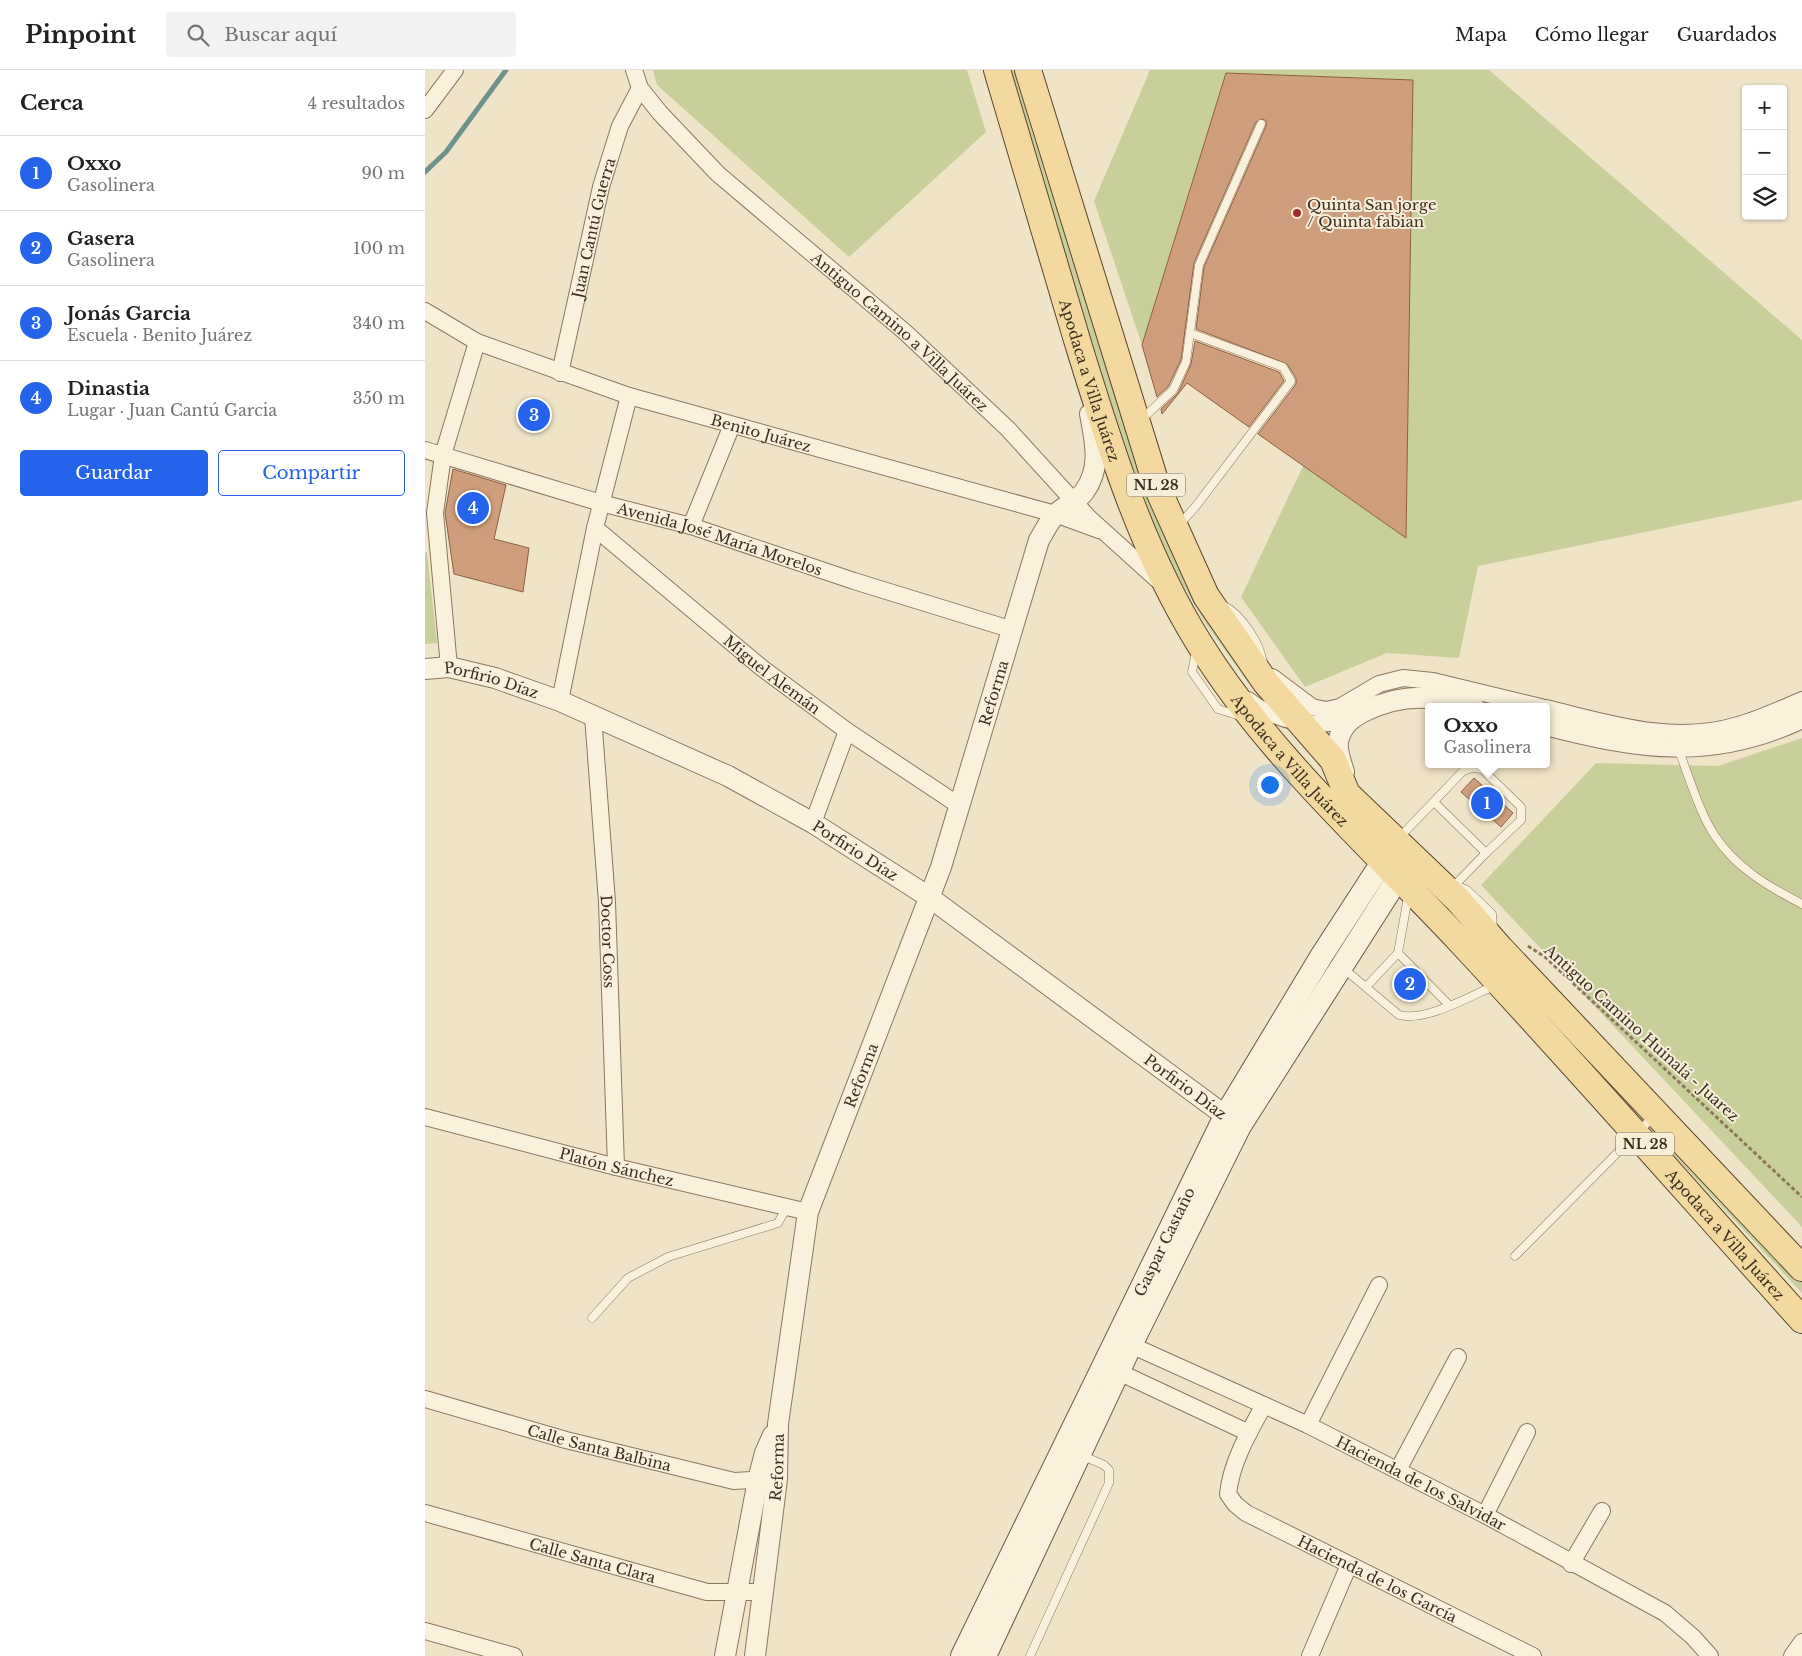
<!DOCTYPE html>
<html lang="es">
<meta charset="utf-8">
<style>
:root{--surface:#fff;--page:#f2f2f2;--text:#202124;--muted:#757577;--line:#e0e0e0;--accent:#2563eb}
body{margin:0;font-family:"Libre Baskerville",serif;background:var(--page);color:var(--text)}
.controls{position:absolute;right:15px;top:15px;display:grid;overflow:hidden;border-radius:5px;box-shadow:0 1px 4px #0004}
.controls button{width:45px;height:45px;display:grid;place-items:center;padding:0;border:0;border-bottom:1px solid var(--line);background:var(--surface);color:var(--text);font:25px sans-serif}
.you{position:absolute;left:844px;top:714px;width:18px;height:18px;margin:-12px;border:4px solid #fff;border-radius:50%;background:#1a73e8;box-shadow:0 0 0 8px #1a73e833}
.badge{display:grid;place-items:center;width:32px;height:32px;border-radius:50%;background:var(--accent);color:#fff;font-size:16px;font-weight:700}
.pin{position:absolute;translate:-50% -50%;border:2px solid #fff;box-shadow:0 1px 5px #0006}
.popup{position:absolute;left:1000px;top:633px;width:125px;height:65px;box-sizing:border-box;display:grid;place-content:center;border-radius:5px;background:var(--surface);filter:drop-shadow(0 1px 4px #0005);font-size:16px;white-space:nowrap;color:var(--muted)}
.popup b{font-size:19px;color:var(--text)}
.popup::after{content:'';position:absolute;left:50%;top:100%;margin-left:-10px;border:10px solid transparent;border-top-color:var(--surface)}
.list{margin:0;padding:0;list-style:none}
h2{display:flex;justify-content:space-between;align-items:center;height:65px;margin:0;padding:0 20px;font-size:21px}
h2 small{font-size:16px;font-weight:400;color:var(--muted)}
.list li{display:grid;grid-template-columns:32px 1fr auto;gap:15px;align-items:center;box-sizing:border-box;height:75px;padding:0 20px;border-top:1px solid var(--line)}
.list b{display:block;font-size:19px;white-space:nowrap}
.list p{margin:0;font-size:16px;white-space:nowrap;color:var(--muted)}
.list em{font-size:16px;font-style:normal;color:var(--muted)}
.actions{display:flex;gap:10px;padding:15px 20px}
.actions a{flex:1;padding:11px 0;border:1px solid var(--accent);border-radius:5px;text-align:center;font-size:18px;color:var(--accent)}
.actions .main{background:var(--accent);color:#fff}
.icon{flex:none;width:28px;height:28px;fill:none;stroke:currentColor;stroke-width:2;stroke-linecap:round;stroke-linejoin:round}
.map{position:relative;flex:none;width:1377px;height:1586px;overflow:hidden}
header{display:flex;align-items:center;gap:30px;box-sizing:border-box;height:70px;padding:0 25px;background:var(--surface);border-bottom:1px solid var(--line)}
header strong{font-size:24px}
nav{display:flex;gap:28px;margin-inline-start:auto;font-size:18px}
.search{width:350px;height:45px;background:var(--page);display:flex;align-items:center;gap:12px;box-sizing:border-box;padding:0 18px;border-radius:5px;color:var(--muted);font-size:19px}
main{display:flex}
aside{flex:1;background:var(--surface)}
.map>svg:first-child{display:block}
</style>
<header>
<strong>Pinpoint</strong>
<div class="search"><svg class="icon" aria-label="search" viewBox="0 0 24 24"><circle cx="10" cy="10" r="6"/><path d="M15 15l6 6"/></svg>Buscar aquí</div>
<nav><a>Mapa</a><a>Cómo llegar</a><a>Guardados</a></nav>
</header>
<main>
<aside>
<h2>Cerca<small>4 resultados</small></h2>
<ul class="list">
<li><span class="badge">1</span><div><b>Oxxo</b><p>Gasolinera</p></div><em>90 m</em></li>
<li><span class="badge">2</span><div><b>Gasera</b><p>Gasolinera</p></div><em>100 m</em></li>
<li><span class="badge">3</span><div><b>Jonás Garcia</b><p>Escuela · Benito Juárez</p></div><em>340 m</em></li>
<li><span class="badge">4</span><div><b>Dinastia</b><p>Lugar · Juan Cantú Garcia</p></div><em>350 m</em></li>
</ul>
<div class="actions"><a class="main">Guardar</a><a>Compartir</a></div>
</aside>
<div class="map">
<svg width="1377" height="1586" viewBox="0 0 1377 1586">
<rect width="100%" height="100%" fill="#f0e4c8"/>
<!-- green -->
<path fill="#c9cf9b" d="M228,0H542L561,62L424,187L232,15Z
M581,0H590L688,320L729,443L764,514L825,613L824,614L779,551L758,515L739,488L712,421Z
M725,0H1064L1377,270V430L1053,496L1034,588L962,583L880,617L816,527L878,396L981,468L988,10L801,3L717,275L669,131Z
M0,482H2L12,573L0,574Z
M1377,668V1157L1056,815L1171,693L1293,696Z
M1088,912L1377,1206V1223Z"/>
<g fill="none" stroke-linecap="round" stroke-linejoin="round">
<!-- stream -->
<path stroke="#6f938a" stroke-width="5" d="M0,102L21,82L81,0"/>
</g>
<!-- building -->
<path fill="#cf9f7d" stroke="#8d5f41" d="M801,3L988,10L981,468L833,364L871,314V308L862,294L771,259L779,197L841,56V51L838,49L831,52L769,193L756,290L743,317L732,327L717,275Z
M770,271L854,302L859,311L824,357L762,313L737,344L736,339L753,323L766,294Z
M28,399L81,415L69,469L104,478L98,522L29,504L20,443Z
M1049,708L1088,743L1076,757L1036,722Z
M984,902L995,914L982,932L969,922Z"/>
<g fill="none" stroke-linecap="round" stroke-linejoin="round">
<!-- service casing -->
<g stroke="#8d765c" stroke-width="9">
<path id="service" d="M717,349L748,320L761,292L774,195L836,54
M754,455L771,436L866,311L858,297L765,263
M798,535C817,545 835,573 838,593
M771,582L767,602L793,639L815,646
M1253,678C1263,704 1275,744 1290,766C1311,798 1344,817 1377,834
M1010,733L1061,783
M973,769L1038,701L1047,698L1057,699L1096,737V750L1061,783L1027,818
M1032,816L1042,820L1067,844L1068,859
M983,827L973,883L1024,935
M918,898L974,945C1001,952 1045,926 1071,915
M941,917L973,883
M1090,1186L1229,1046
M167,1248L203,1208L243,1187L353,1153L362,1137
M605,1586L684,1413V1400L679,1395L656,1385"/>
</g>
<!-- minor casing -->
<g stroke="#8d765c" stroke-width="18">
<g id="minor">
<path id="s1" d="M209,0L215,18L235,43L293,104L480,262L583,359L664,448L736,513"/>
<path d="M0,40L30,0"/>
<path id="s2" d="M0,241L52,272L204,326L630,444L674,460"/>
<path id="s3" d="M135,303L176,117L195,56L215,18"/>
<path id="s4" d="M0,380L176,433L266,456L429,511L588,560"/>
<path d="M266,456L307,355"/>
<path id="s5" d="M170,458L337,598L422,661L535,736"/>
<path d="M24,597L10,443L18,385L52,272"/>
<path d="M847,607L887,637L901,640L915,637L954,614L978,608L1008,611L1116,637"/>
<path d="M823,630C851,652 892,660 927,648"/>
<path d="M135,631L170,458L204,326"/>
<path d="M1121,638C1183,653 1249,675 1313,655C1335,649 1356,639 1377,630"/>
<path id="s6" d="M168,646L182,832L191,1097"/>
<path d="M388,753L422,661"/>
<path id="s7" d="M0,1047L191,1097L383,1142"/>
<path id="s8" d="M697,1271L883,1355L1060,1445L1240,1543L1268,1567L1285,1586"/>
<path d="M683,1297L824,1363"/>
<path id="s9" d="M0,1329L141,1370L309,1411L344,1409"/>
<path id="s10" d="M839,1335C824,1362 806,1393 803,1424L810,1434L821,1443L1108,1586"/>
<path d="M883,1355L954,1215"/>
<path d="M973,1400L1033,1287"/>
<path id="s11" d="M0,1443L282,1522H338"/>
<path d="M1060,1445L1102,1362"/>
<path d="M1146,1494L1177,1441"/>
<path d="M0,1561L89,1586"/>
<path d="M885,1586L924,1495"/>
<path d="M1367,1586L1377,1572"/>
</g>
</g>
<!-- tertiary casing -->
<g stroke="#8d765c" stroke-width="22">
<g id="tertiary">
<path id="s12" d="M0,599L24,597L70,608L135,631L303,706L388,753L504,827L813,1055"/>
<path d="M1121,655C1214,679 1287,691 1377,648"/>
<path d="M919,702C916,691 910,678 914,668C918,654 928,647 940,641C980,622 1008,626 1049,637"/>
<path d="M300,1586L333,1410L340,1383L348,1365"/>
<path id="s13" d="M330,1586L352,1409L353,1354L383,1142L516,797L614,470C619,462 624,451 631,444C639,436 652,431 659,422C677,398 670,371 665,344"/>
</g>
</g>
<!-- secondary casing -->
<g stroke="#6f573f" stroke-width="24">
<g id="secondary">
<path id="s14" d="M537,1586L800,1046L897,885L967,777"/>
<path d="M560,1586L706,1275L815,1056L982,794"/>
</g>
</g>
<!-- primary casing -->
<g stroke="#5b4430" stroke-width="28">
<g id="primary">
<path id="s15" d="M572,0C598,90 625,180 652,270C684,374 716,480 774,573C844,686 945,775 1035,871C1151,995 1263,1123 1377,1250"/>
<path d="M603,0L732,417L781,526L841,613L908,690L922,724L1032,829L1075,878L1377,1198"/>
</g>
</g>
<!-- path -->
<path stroke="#8d765c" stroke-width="3" stroke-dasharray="4 2.5" stroke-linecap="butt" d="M1103,876L1120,887L1377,1127"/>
<!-- service -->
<use href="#service" stroke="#faf1dc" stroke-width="8"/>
<!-- minor -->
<use href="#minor" stroke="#faf1dc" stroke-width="16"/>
<!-- tertiary -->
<use href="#tertiary" stroke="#faf1dc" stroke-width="20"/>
<!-- secondary -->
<use href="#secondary" stroke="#faf1dc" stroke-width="22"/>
<!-- primary -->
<use href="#primary" stroke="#f3d9a0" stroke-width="26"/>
</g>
<!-- markers -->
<circle fill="#9e2a2b" stroke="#f7eed8" stroke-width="2" cx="872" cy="143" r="5"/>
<g text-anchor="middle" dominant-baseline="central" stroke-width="4" stroke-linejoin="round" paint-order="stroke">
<!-- shield labels -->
<g fill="#f7eed8" stroke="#756857" stroke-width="1">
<rect x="702" y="403.5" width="58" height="23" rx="4"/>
<rect x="1191" y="1062.5" width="58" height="23" rx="4"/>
</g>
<g font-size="14" font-weight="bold" fill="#3d2e20">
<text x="731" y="415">NL 28</text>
<text x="1220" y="1074">NL 28</text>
</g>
<!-- poi labels -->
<g font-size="15" fill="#3d2e20" stroke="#f7eed8" text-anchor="start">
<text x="882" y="134">Quinta San jorge<tspan x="882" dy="17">/ Quinta fabian</tspan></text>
</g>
<!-- street labels -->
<g font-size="15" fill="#3d2e20" stroke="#f7eed8">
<text stroke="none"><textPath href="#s3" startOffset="149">Juan Cantú Guerra</textPath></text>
<text stroke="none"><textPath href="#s1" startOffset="376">Antiguo Camino a Villa Juárez</textPath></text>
<text stroke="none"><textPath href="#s15" startOffset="324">Apodaca a Villa Juárez</textPath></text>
<text stroke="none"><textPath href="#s2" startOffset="359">Benito Juárez</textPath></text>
<text stroke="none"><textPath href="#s4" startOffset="308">Avenida José María Morelos</textPath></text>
<text stroke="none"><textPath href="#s5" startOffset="230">Miguel Alemán</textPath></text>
<text stroke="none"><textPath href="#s12" startOffset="68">Porfirio Díaz</textPath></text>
<text stroke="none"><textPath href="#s13" startOffset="999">Reforma</textPath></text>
<text stroke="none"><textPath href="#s15" startOffset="758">Apodaca a Villa Juárez</textPath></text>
<text stroke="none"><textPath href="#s12" startOffset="472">Porfirio Díaz</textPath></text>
<text stroke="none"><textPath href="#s6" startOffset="226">Doctor Coss</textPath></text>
<text transform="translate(1217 963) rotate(42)">Antiguo Camino Huinalá - Juarez</text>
<text stroke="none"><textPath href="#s13" startOffset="594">Reforma</textPath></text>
<text stroke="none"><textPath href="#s12" startOffset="878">Porfirio Díaz</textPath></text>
<text stroke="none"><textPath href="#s7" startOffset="198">Platón Sánchez</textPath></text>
<text stroke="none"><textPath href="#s15" startOffset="1402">Apodaca a Villa Juárez</textPath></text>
<text stroke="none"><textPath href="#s14" startOffset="461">Gaspar Castaño</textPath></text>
<text stroke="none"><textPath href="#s9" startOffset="181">Calle Santa Balbina</textPath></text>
<text stroke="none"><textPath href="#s13" startOffset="190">Reforma</textPath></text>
<text stroke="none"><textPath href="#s8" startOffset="331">Hacienda de los Salvidar</textPath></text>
<text stroke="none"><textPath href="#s11" startOffset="174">Calle Santa Clara</textPath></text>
<text stroke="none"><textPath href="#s10" startOffset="270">Hacienda de los García</textPath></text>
</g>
</g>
</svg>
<div class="controls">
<button>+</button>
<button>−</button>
<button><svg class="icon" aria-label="layers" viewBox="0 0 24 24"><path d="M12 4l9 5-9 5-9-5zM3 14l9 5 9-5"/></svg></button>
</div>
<div class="you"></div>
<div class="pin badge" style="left:1062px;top:733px">1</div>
<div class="popup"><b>Oxxo</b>Gasolinera</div>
<div class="pin badge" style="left:985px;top:914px">2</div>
<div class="pin badge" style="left:109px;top:345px">3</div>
<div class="pin badge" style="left:48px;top:438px">4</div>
</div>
</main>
